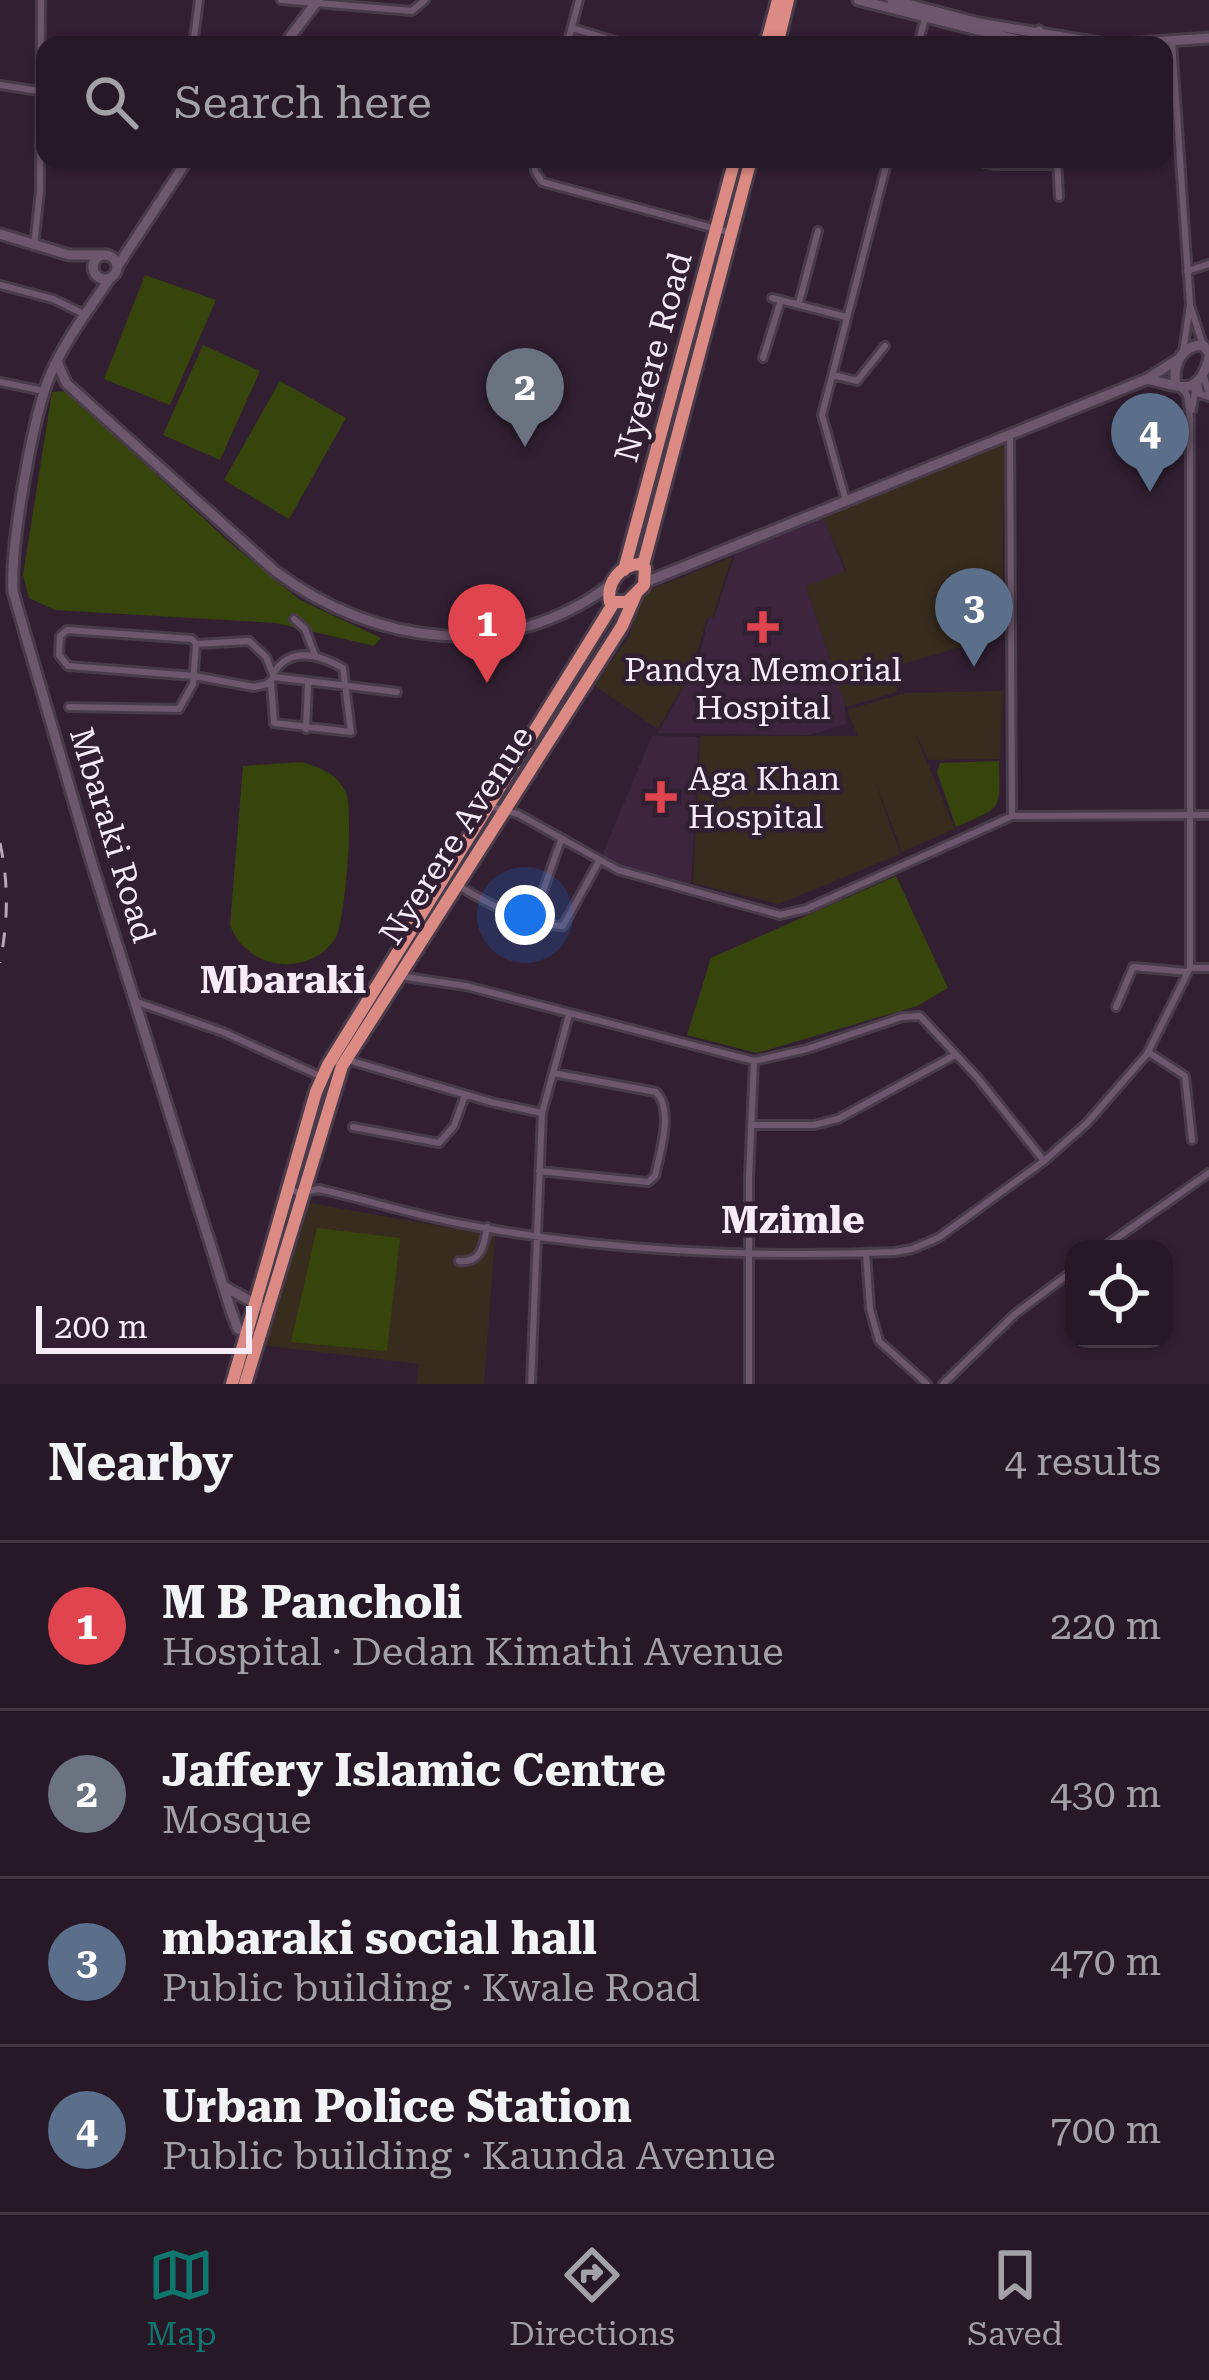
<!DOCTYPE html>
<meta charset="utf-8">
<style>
:root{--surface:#261826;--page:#322532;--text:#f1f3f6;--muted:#a4a0a7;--line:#423743;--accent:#0f766e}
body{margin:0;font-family:"Roboto Serif",serif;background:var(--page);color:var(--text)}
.controls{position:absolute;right:36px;bottom:36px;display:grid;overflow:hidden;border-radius:24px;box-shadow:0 3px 9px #0004}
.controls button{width:108px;height:108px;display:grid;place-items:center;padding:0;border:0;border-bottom:3px solid var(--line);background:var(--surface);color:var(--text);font:60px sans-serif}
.scale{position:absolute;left:36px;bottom:30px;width:216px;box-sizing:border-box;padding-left:12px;border:6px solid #f8ebf8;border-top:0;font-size:33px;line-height:42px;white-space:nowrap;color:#f8ebf8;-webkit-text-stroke:9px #322032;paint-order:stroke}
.you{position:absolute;left:525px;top:915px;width:42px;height:42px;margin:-30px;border:9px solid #fff;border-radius:50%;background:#1a73e8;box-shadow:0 0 0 18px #1a73e833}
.badge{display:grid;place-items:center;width:78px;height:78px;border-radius:50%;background:var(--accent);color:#fff;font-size:39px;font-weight:700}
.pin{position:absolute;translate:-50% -99px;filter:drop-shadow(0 3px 6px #0008)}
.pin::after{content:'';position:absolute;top:63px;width:42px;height:36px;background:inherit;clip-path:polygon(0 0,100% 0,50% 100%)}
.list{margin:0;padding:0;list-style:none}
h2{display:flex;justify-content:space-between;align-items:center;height:156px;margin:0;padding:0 48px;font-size:51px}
h2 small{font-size:39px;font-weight:400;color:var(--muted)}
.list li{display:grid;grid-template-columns:78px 1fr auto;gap:36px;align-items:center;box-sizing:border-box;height:168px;padding:0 48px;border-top:3px solid var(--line)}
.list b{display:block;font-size:45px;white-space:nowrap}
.list p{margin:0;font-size:39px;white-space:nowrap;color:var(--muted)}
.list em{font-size:39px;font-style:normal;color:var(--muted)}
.icon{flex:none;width:66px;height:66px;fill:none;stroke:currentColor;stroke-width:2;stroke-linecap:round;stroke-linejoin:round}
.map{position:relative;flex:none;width:1209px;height:1384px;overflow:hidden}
.search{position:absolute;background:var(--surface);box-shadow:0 3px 9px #0004;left:36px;right:36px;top:36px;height:132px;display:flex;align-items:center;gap:30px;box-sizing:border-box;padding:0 42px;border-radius:24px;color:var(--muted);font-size:45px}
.sheet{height:828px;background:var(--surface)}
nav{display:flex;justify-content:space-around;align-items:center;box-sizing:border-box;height:168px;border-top:3px solid var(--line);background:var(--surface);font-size:33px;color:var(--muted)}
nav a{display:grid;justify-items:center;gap:6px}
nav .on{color:var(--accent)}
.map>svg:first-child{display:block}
</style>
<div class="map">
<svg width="1209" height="1384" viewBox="0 0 1209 1384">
<rect width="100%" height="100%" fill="#322032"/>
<!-- built -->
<path fill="#3d263d" d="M822,514L845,571L806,587L845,704L846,724L809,735L658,733L700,656L708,618L714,617L737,549Z
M652,736L699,737L691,884L600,860Z"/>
<!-- education -->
<path fill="#382c1e" d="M1004,443L1002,635L896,666L897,692L846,707L806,586L846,571L822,514Z
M732,557L713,617L707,618L692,671L658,729L594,685L630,635L642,593Z
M1003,691L1000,759L929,760L914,731L955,829L902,852L873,775L900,854L779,904L693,883L700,736H858L847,710L902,694L904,696V693Z
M310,1203L495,1236L484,1384H416L419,1364L262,1345Z"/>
<!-- green -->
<path fill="#37450c" d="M145,275L216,300L170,405L104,379Z
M203,345L260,371L220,460L163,435Z
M280,381L346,418L289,519L224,480Z
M66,391L229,542L300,600L381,638L374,646L276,623L55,610L29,598L23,575L52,392Z
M999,761C1000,813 1003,806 956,827L937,772L940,763Z
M302,762C321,768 337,773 346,793C354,811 345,924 335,939C307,979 246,969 230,925L243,766Z
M896,876L948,988L917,1006L757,1053L687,1035L711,958Z
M317,1228L400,1238L387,1351L291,1342Z"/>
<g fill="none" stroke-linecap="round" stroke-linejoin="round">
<!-- street casing -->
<g stroke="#4a3b4b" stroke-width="12">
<path id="street" d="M281,0L412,11L425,0
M572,28L628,45
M1172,41L1190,305L1183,352
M193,45L199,0
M567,45L579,0
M918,45L925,18
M0,85L45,92
M535,159V171L542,182L731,233
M967,159L994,165H1058
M1057,159L1059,197
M34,246L40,191L41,0
M1187,271L1209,264
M0,285L53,299L86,315
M772,298L846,317
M799,303L818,231
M1191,308L1203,345
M763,358L781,300
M833,375L857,381L885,346
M1204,377L1209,393
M0,382L44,391
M1198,384L1200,394L1209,397
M1192,410L1196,385
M1010,436L1012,816
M846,501L822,415L888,159
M294,619L305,629L315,655
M67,630L192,639L196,644L249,641L266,657L274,677L267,684L254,687L194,676L68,666L59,655L60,636Z
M274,677L397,692
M271,682L274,723L351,732L343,668C320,655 292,646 275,671
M69,707L179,709L193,684L196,644
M306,729L308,684
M489,806L518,814L618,870L780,915L806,909L1012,816L1209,815
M459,886C488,904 529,925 563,926L598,863
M543,891L561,840
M1190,968H1209
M399,976L466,986L754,1061L807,1049L902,1017L920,1016L977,1077L1044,1161
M137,1002L223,1032L322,1077
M1116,1007L1133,967L1188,972
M1148,1052L1185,1076L1192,1140
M348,1060L491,1102L542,1113L531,1384
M542,1113L569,1015
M751,1125H814L838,1119L955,1055
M353,1127L439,1143L454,1126L465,1095
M539,1171L648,1182L655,1176C660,1152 674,1110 656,1092L553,1073
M288,1189L300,1193L319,1189C367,1200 414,1215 463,1224C599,1251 757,1258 895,1252L912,1249L938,1238L1044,1161L1087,1123L1147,1054L1190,968V419L1187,395L1181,388
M1101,1249L1209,1173
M866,1253L870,1309L879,1341L927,1384
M459,1261C481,1263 484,1246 487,1227
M749,1384V1178L754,1061
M943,1384L1015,1314L1074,1270"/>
</g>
<!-- secondary casing -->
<g stroke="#4a3b4b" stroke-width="15">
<path id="secondary" d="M858,0L1037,45L1039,31
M892,0L979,23L1111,45
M284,45L318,0
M1110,45L1209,38
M0,234L69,255H103
M93 267a12 12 0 1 1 24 0a12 12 0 1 1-24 0Z
M117,267L188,159
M110,278C90,308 66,339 51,373C33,414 10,546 13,592L89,854L231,1311L238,1329L256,1337
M57,361L66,383L275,571C375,646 506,663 610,585
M1147,379C1180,386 1198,399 1209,358
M1176,385C1172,366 1181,345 1203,345L1209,353
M646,582L1147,379L1180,358
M225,1287L265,1309"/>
</g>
<!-- highway casing -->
<g stroke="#4a3b4b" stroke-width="18">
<path id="highway" d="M766,45L778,0
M777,45L788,0
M640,564L645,568L644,585L627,602H610C606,583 620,565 640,564Z
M643,565L751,159
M624,570L735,159
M232,1384L316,1092L328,1065L613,604
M245,1384L342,1066L622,626L636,594"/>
</g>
<!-- street -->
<use href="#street" stroke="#6d576c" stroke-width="6"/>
<!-- secondary -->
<use href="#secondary" stroke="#6d576c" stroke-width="9"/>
<!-- highway -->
<use href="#highway" stroke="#dc8b84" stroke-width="12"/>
<!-- rail -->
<path stroke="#b7a8b7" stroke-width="3" stroke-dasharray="15 15" stroke-linecap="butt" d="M0,843C9,885 8,921 0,963"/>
</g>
<!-- markers -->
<g fill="#e0444e" stroke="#322032" stroke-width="4.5">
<path d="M757 609h12v12h12v12h-12v12h-12v-12h-12v-12h12z"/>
<path d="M655 779h12v12h12v12h-12v12h-12v-12h-12v-12h12z"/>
</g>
<g text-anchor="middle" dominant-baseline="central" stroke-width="9" stroke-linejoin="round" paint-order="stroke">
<!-- street labels -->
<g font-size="33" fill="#f8ebf8" stroke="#322032">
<text transform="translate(653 357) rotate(-75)">Nyerere Road</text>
<text transform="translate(113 835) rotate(73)">Mbaraki Road</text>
<text transform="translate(456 835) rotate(-57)">Nyerere Avenue</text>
</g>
<!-- poi labels -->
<g font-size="33" fill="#f8ebf8" stroke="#322032">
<text x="763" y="669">Pandya Memorial<tspan x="763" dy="38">Hospital</tspan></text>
<text x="688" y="778" text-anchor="start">Aga Khan<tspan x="688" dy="38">Hospital</tspan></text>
</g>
<!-- quarter labels -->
<g font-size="39" font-weight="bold" fill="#f8ebf8" stroke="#322032">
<text x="283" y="980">Mbaraki</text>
<text x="793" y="1220">Mzimle</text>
</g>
</g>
</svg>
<div class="controls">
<button><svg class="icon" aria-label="locate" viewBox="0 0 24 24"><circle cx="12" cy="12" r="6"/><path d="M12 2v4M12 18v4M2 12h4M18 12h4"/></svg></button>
</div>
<div class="scale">200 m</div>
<div class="you"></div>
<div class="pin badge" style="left:487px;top:683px;background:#e0444e">1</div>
<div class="pin badge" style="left:525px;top:447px;background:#6b7280">2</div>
<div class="pin badge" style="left:974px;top:667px;background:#5c6f8a">3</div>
<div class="pin badge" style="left:1150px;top:492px;background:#5c6f8a">4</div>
<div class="search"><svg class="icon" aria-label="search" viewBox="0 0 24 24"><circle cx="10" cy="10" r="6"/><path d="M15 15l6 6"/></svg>Search here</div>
</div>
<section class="sheet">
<h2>Nearby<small>4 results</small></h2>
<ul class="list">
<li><span class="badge" style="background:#e0444e">1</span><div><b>M B Pancholi</b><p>Hospital · Dedan Kimathi Avenue</p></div><em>220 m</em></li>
<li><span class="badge" style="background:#6b7280">2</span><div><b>Jaffery Islamic Centre</b><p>Mosque</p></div><em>430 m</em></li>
<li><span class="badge" style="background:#5c6f8a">3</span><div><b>mbaraki social hall</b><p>Public building · Kwale Road</p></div><em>470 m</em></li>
<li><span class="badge" style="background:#5c6f8a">4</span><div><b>Urban Police Station</b><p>Public building · Kaunda Avenue</p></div><em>700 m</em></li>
</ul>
</section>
<nav>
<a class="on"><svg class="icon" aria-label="map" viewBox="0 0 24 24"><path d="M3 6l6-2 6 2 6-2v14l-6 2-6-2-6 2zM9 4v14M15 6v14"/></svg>Map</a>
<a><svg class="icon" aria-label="directions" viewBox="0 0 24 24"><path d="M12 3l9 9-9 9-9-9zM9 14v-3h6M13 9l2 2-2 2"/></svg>Directions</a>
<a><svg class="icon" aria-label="saved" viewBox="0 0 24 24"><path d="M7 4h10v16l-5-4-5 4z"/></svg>Saved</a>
</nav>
